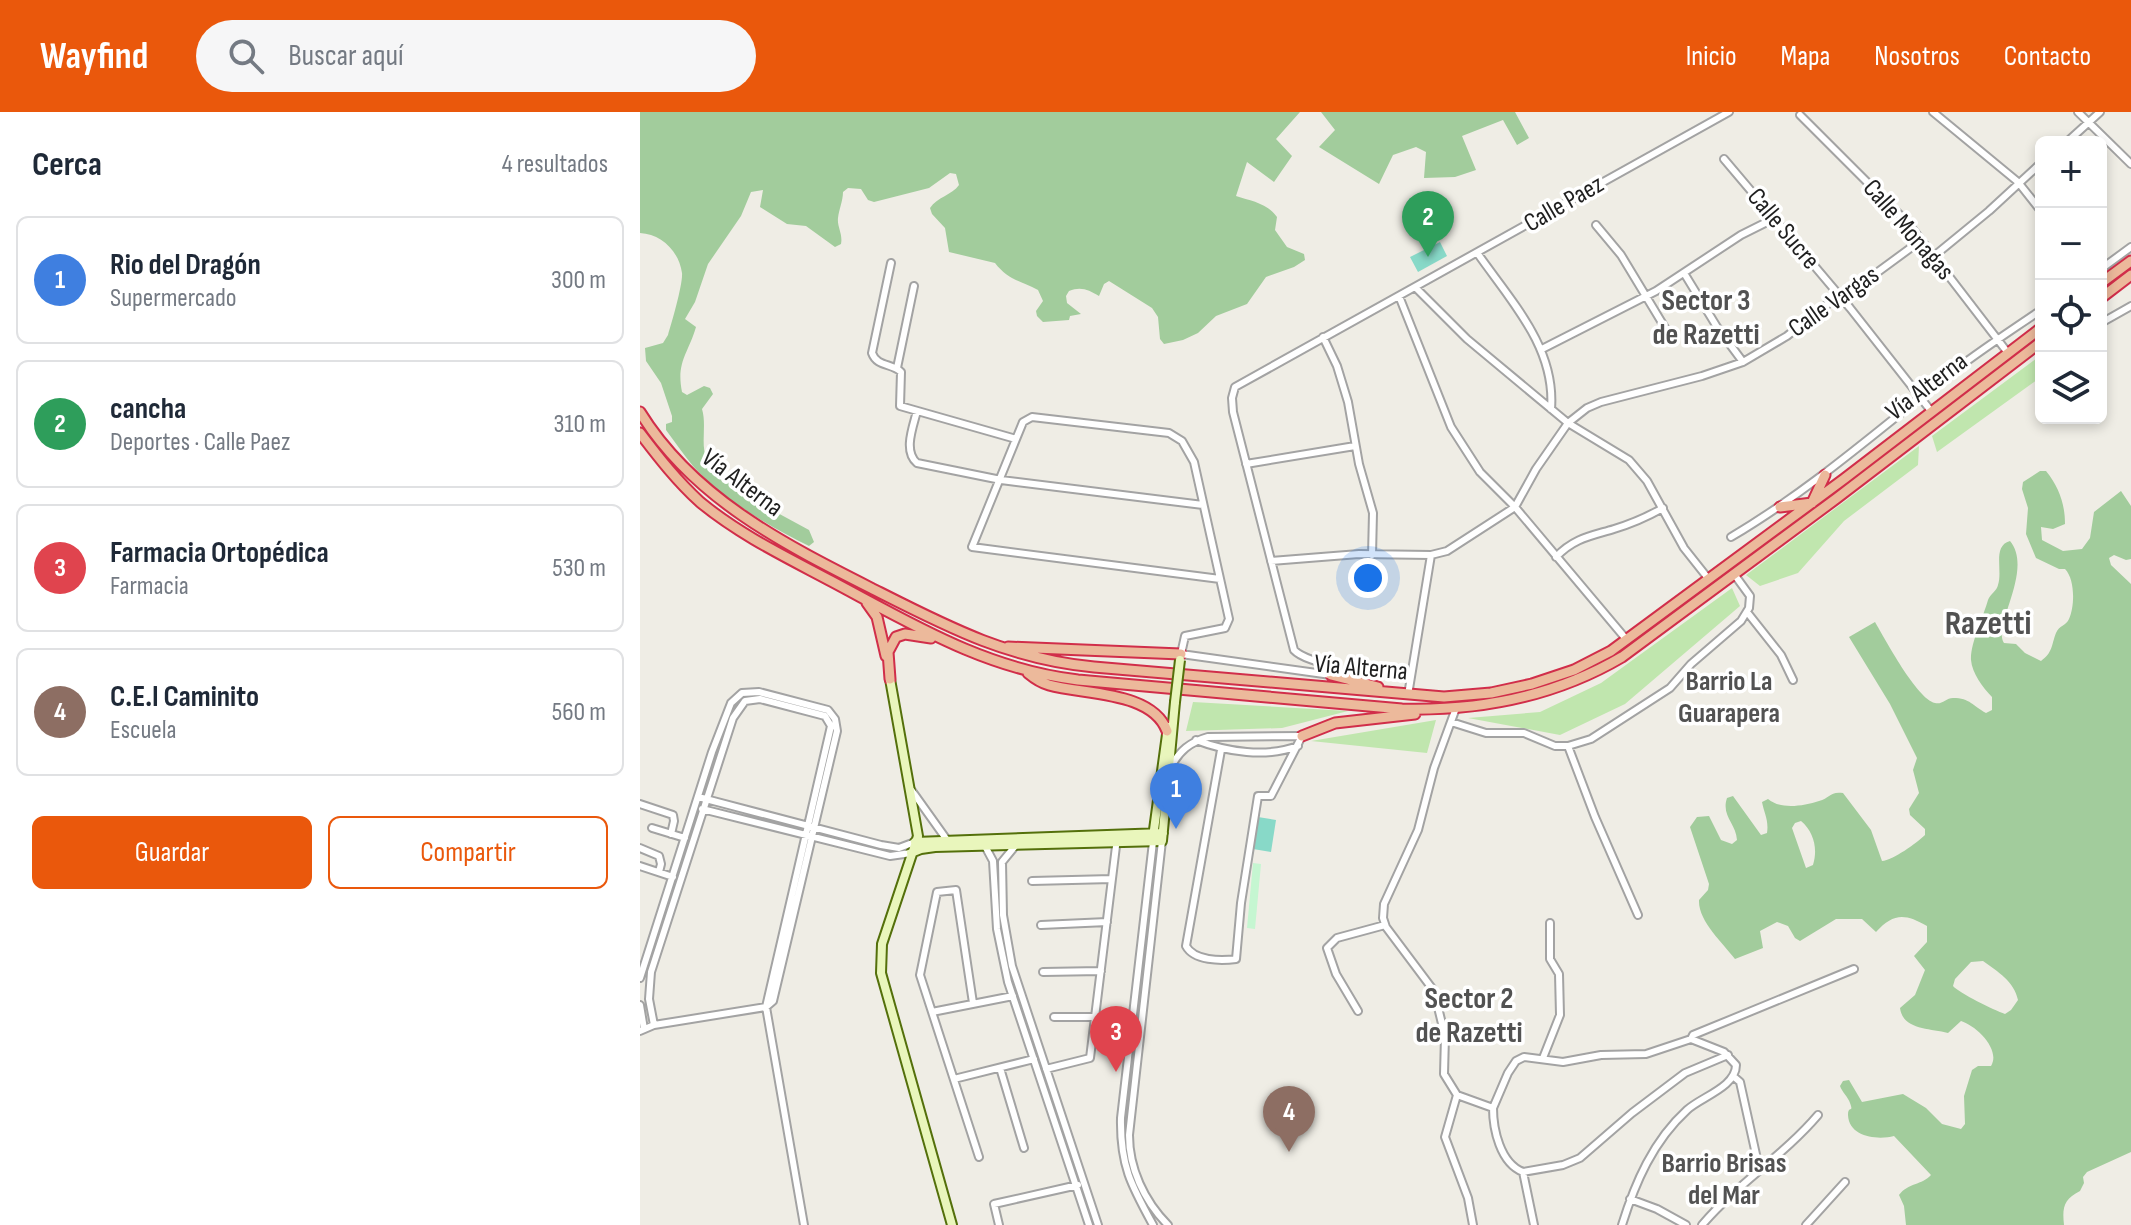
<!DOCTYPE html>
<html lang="es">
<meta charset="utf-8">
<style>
:root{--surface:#fff;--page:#f6f6f7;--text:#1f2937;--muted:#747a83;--line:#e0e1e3;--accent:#ea580c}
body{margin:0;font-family:"Sofia Sans Condensed",sans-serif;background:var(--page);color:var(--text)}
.controls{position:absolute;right:24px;top:24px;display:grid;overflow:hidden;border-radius:12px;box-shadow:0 4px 12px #0003}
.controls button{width:72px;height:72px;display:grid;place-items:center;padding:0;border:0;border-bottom:2px solid var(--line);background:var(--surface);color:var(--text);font:40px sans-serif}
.you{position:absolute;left:728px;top:466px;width:28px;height:28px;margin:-20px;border:6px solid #fff;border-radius:50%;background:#1a73e8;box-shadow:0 0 0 12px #1a73e833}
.badge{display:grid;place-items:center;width:52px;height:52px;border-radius:50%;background:var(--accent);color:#fff;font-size:26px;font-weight:700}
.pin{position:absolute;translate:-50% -66px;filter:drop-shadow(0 2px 4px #0008)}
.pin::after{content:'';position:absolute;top:42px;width:28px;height:24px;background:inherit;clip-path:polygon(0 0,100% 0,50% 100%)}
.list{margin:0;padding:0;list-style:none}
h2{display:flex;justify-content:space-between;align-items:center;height:104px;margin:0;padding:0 32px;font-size:34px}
h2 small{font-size:26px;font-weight:400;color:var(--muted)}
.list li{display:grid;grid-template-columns:52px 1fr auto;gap:24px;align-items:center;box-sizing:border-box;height:128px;margin:0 16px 16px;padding:0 16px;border:2px solid var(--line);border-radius:12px}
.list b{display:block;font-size:30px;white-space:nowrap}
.list p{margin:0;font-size:26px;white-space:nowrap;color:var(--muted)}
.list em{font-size:26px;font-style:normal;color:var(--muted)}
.actions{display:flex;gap:16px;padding:24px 32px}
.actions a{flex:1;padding:18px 0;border:2px solid var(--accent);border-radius:12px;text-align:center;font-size:28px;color:var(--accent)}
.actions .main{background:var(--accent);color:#fff}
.icon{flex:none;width:44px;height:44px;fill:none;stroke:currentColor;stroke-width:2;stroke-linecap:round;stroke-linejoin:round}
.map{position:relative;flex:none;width:1491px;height:1113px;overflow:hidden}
header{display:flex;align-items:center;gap:48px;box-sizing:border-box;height:112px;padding:0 40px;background:var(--accent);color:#fff}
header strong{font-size:38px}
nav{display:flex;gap:44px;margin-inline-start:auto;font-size:28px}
.search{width:560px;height:72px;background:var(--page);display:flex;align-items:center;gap:20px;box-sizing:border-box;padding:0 28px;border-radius:44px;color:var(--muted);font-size:30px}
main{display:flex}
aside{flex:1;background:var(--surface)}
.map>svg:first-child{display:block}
</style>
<header>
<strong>Wayfind</strong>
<div class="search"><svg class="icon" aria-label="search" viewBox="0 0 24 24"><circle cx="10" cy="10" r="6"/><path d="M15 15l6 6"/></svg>Buscar aquí</div>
<nav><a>Inicio</a><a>Mapa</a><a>Nosotros</a><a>Contacto</a></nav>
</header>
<main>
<aside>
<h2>Cerca<small>4 resultados</small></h2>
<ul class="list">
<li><span class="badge" style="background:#3f7fe0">1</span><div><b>Rio del Dragón</b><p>Supermercado</p></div><em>300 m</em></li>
<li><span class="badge" style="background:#2e9e5b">2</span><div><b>cancha</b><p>Deportes · Calle Paez</p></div><em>310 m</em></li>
<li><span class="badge" style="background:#e0444e">3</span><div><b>Farmacia Ortopédica</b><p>Farmacia</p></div><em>530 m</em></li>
<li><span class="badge" style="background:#8d6e63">4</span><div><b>C.E.I Caminito</b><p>Escuela</p></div><em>560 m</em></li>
</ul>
<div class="actions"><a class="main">Guardar</a><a>Compartir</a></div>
</aside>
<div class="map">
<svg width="1491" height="1113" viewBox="0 0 1491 1113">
<rect width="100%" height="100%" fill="#efede5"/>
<!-- grass -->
<path fill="#c0e6ae" d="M1401,243V265L1297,340L1292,324Z
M1279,334L1278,353L1204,409L1158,461L1120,474L1106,463Z
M1092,476L1100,494L985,592L920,623L828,606L900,600L961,571Z
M553,590L708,599L642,616L546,619Z
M796,608L787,641L671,629Z"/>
<!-- forest -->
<path fill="#a2cc9c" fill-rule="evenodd" d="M0,0H660L636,27L652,44L634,70L607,50L596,84C611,89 627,91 637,105L635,118L647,135L664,142L665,148L654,155L626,165L607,192L576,204L558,221L543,228L524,232L520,227L518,205L512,196L469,169L464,172L459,184C449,178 441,174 429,179L426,184L427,191L441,202L430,204L429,208L403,210L397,204L396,199L403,189L398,178C381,169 368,168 355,151L309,140L305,116L292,102L290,96C297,85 312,83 319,73L316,62L310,61L289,76L234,90L228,88L221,77L208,76L203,80C203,89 199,97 198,106C197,115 203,122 201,132L195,135L166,114L147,112L120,95L123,78L111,80L101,104L68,152L55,190L45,207L56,215C48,242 36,250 42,280L47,283L64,274L70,276L73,282L62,297C67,313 60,334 67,347L110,386L169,418L174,430L169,434C129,414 83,388 53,354C44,343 35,330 26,318V312L32,310V304L21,271L6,249L5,236L23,231L28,223C32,210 43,172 42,161C39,139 21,122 0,121Z
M681,0H875L889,26L877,33L863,8L822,24L836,58L815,65L784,66L786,40L776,35L753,43L739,72L679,35L695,18Z
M1400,359H1406C1419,375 1425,392 1425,412L1413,417L1401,415L1402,428L1423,439L1442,437L1450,426L1454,400L1481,379L1491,394V447L1486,448L1474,443L1469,446L1471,453L1491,472V1040L1447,1060L1443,1065L1444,1071L1440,1079C1424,1087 1422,1095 1424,1113H1266L1264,1094L1259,1083C1268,1071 1282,1073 1291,1063L1254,1024C1239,1028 1209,1026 1208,1003C1208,993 1214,1002 1210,991C1208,985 1202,980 1200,974L1203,969L1209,968L1222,990L1263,982L1286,996L1302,1012L1321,1017L1325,1012L1324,984L1332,958L1338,954H1351C1361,938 1337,914 1321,909L1308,921C1289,916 1263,918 1260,896L1275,883L1285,858L1274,844L1287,830V814C1265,801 1253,801 1236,820L1222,807H1196L1160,829L1155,826L1148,814L1137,810L1120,819L1123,836L1095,847C1083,831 1058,809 1059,788L1068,778L1069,772L1050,715L1057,705L1069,704L1081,728L1092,732L1097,728C1096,711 1081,704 1087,686L1093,684L1121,723L1127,721C1129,708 1124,701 1122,690L1128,687C1141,698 1163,694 1179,689C1190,686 1190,679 1203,681L1231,718L1242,749C1253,748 1277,731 1285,723V717L1270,703L1269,697L1279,681L1273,658L1277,646L1250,592L1209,525L1235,510C1245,527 1277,587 1295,591C1302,593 1306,586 1313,586C1330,586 1333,594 1346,601L1352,598V585C1343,576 1332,561 1331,548C1330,532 1344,503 1348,488C1350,482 1357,479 1358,473C1363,458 1352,434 1370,429C1394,458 1352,514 1364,531L1376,532L1385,541L1401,549C1413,540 1411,534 1416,521C1419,513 1426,514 1429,507C1435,494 1435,467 1425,457H1419L1396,446L1386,422L1388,396L1382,377L1383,370ZM1161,709C1174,720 1178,737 1173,753L1166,756L1152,716L1155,711ZM1343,849C1358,860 1374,869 1378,888L1371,898L1365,902C1354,898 1319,881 1313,874L1315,867L1331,850Z"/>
<!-- park -->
<path fill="#c5f6d1" d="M613,751L621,752L615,817L607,816Z"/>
<!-- pitch -->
<path fill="#88d9c8" d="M800,130L807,144L778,160L770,145Z
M618,705L636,708L631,740L613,737Z"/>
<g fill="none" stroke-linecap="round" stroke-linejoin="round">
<!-- minor casing -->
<g stroke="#a3a3a3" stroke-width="10">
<path id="minor" d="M1293,0L1378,70L1401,99
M1438,0L1491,52
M1160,3L1268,111L1368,241
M1427,30L1460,0
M1084,47L1210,196L1291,299
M956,113L981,143L1030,224
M838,142C871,189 916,236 911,297
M1294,144L1349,99L1401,51
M251,151L232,241C237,255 252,251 261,260L260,294L376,327
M1461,157L1491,135
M1044,161L1077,215L1103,250
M776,176L827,227L928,311L896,357L875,395
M759,184L811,315L840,360L875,395L986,527
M1461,211L1491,194
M683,225L697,254L708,290L719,352L733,401L732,443
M902,237L1016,179L1101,123L1133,107
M257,256L274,174
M277,299C273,315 263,339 277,351L361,368L563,393
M606,352L715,334
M1091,425C1169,379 1236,320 1306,265C1336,241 1369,220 1401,198
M916,445C934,426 951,424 974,417C991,412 1007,405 1023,396
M631,449L719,442L791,443L807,439L875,395
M1067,465L1044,436L1007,369L989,348L928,311L947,296L961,290L1062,264L1103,250L1147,224L1183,195L1216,176L1280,129
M580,467L332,435L383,310L392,305L529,321L542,329L554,350L589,507L585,516L545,524L541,542L691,563
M1107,500L1141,543L1153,568
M691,563C685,546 665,550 654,538L593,300L592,286L595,275L1089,0
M768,583L791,443
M816,596L794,656L778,718L744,792L743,806L746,815L794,879L805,924L804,962L817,983L805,1025L828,1086L833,1113
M811,610L846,621H884L915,634H928L951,627L1030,576L1051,552L1101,509L1109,496L1110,484L1094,462
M556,628C587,640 626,646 658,634
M928,634L955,705L998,803
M531,655C539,639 550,630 568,625L662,624L631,684H618L601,791L596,847C581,849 554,849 546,834L581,638
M272,679L307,728
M62,686L241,733L259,736L275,730
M0,692L33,703L34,709L31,722
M62,697L250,744L271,741
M12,716L45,726
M522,729L489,1023C489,1056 504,1089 528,1113
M513,730L481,1006C480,1053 491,1073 513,1113
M376,733L362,750L363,803L372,854L458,1113
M345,734L353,749L357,817L368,870L449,1113
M0,736L19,744L21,752L19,760
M0,754L33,765
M392,769L472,767
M401,813L467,810
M403,860L461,859
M0,866L72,640L91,591L102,581L119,580L188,598L195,607L197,619L133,889L126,895L14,913L0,919
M333,891L316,778L297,780L280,863L339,1045
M0,893L4,917
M718,899L696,862L687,836L697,826L745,813
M292,900L373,884
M414,905H455
M14,913L9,887L11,860L93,606L105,589L120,587L185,604L191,614L126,895L164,1113
M1051,927L1053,923L1214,857
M903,946L920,903L919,862L910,847V811
M360,956L384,1036
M406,957L450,946L477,726
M1093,964L1100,970L1119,1056
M314,967L394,947
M817,983L853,996C853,1017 860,1051 883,1060L894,1113
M853,996L868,961L876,949L884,945L923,950L961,943L1006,942L1051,927L1084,940L1096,953C1096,975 1061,985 1047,998C1013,1029 995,1071 982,1113
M883,1060L923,1053L940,1046L992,1001L1045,961L1088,943
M990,1087L1017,1097L1046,1113
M359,1113L354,1092L438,1073
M1062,1113C1098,1071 1143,1044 1178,1003
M1166,1113L1205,1070"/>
</g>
<!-- secondary casing -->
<g stroke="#54700b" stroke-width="12">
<path id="secondary" d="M250,567L278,724L242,832L241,861L312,1113
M513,725L528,615
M275,730L523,721
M271,741L281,737L295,735L522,729L535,590"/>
</g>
<!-- trunk casing -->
<g stroke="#d12e4a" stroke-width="13">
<path id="trunk" d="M1461,171L1491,149
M1461,186L1491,163
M0,300C53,386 144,432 231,476C306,514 368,547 454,555L804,585L851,581L892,572L934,558L971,539L1204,367L1401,216
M0,321C19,346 37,369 60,390C100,423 146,445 191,469C272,512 345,557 438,568L762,597C841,599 914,585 982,545L1197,386L1401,230
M1140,395L1172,391L1185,363
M227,491L237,505L246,544
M368,535L541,542
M388,561C394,566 402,571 409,573C445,583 512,579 527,619
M691,563L738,575
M250,567L248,540L256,525L265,522L291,526
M662,624L695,611L775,602"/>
</g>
<!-- minor -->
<use href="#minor" stroke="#fff" stroke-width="6"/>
<!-- secondary -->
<use href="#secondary" stroke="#e9f6bc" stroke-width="8"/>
<!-- trunk -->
<use href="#trunk" stroke="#ecb99b" stroke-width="9"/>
<!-- secondary-bridge casing -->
<g stroke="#54700b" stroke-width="12" stroke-linecap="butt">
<path id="secondary-bridge" d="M535,590L540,548"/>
</g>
<!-- secondary-bridge -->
<use href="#secondary-bridge" stroke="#e9f6bc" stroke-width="8"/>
</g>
<g text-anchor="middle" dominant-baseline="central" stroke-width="7" stroke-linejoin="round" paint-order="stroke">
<!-- street labels -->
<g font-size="26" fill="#1f1f1f" stroke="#fff">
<text transform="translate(924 92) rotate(-30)">Calle Paez</text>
<text transform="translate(1143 117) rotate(50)">Calle Sucre</text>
<text transform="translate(1268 118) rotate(49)">Calle Monagas</text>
<text transform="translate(1194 190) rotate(-35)">Calle Vargas</text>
<text transform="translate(1287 275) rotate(-37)">Vía Alterna</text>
<text transform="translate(102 371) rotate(37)">Vía Alterna</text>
<text transform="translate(721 556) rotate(5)">Vía Alterna</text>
</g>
<!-- neighbourhood labels -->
<g font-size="28" font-weight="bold" fill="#525252" stroke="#fff">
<text x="1089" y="569">Barrio La<tspan x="1089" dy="32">Guarapera</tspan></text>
<text x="1084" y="1051">Barrio Brisas<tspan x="1084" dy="32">del Mar</tspan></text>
</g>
<!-- quarter labels -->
<g font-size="30" font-weight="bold" fill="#525252" stroke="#fff">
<text x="1066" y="189">Sector 3<tspan x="1066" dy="34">de Razetti</tspan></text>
<text x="829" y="887">Sector 2<tspan x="829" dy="34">de Razetti</tspan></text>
</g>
<!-- district labels -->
<g font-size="34" font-weight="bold" fill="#525252" stroke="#fff">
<text x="1348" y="511">Razetti</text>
</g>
</g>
</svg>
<div class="controls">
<button>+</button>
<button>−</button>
<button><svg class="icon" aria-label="locate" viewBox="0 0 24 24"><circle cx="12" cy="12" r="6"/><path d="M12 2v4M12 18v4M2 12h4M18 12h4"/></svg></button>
<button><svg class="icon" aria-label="layers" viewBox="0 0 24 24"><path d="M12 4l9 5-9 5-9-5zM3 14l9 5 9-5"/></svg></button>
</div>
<div class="you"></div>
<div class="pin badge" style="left:536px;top:717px;background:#3f7fe0">1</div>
<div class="pin badge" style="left:788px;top:145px;background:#2e9e5b">2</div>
<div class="pin badge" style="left:476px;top:960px;background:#e0444e">3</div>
<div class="pin badge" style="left:649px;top:1040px;background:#8d6e63">4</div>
</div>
</main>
